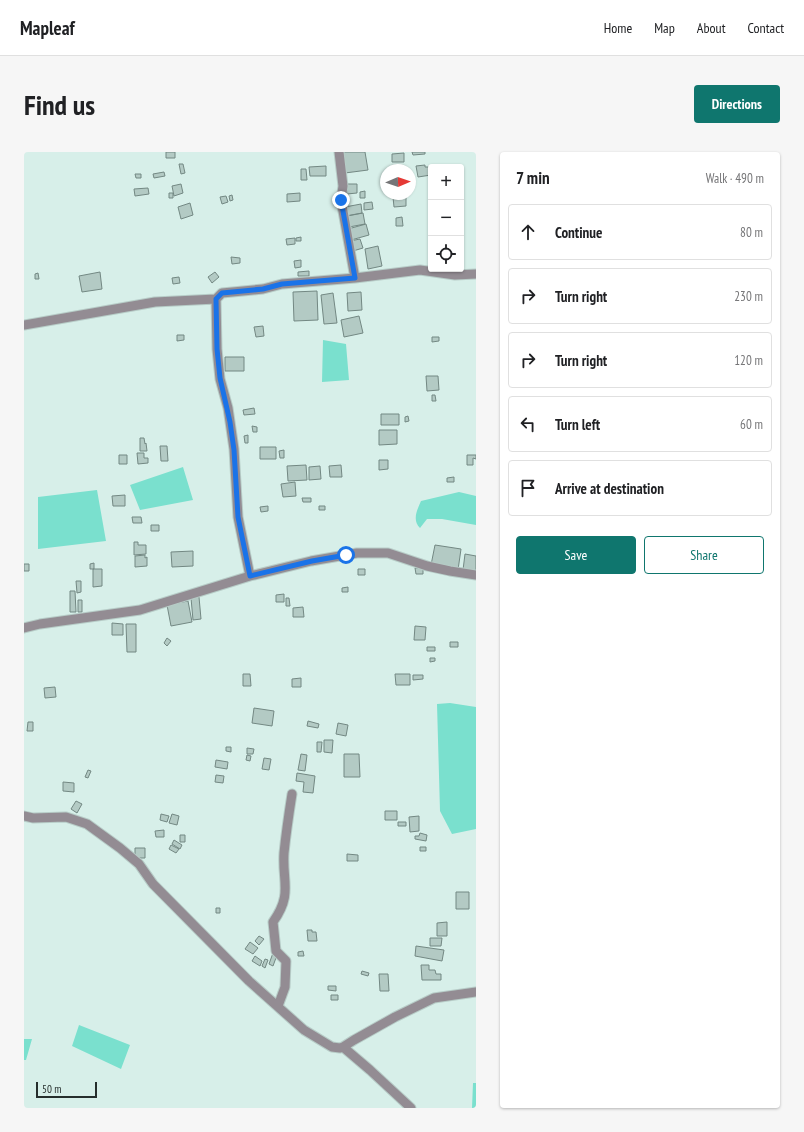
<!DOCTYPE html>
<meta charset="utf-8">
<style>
:root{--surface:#fff;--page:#f6f6f6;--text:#202124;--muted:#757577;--line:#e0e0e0;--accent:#0f766e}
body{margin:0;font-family:"PT Sans Narrow",sans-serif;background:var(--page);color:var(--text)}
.controls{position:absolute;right:12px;top:12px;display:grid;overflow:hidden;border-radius:4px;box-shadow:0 1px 3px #0004}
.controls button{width:36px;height:36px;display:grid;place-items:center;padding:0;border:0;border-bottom:1px solid var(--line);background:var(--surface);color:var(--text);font:20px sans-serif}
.compass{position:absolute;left:356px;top:12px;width:36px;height:36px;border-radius:50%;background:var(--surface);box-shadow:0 1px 3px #0004;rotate:88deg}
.scale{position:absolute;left:12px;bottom:10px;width:61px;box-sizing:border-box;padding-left:4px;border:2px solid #252e2c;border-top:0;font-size:11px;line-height:14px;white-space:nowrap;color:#252e2c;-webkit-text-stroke:3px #d7efe9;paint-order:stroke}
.stop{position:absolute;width:12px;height:12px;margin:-9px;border:3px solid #1a73e8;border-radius:50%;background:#fff}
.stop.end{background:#1a73e8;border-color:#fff;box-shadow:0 1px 4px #0008}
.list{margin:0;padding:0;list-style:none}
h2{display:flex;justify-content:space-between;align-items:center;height:52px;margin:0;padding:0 16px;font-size:17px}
h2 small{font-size:13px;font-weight:400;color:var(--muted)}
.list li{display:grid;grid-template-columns:26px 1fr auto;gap:12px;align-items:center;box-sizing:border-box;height:56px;margin:0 8px 8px;padding:0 8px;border:1px solid var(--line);border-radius:4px}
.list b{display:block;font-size:15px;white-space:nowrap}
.list em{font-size:13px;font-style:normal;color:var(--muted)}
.actions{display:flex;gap:8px;padding:12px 16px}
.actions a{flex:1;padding:9px 0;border:1px solid var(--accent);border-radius:4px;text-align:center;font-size:14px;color:var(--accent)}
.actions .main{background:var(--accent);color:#fff}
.icon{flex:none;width:22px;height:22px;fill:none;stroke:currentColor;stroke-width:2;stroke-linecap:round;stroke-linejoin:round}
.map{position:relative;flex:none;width:452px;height:956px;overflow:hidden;border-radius:4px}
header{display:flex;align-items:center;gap:24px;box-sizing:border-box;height:56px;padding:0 20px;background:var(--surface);border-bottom:1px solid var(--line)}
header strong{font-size:19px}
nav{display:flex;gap:22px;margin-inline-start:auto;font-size:14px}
.intro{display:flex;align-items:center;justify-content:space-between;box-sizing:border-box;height:96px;padding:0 24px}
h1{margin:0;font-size:28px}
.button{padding:10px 18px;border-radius:4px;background:var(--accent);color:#fff;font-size:14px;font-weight:700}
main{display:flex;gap:24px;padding:0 24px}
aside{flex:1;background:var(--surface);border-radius:4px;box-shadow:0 1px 3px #0004}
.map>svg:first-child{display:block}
</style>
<header>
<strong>Mapleaf</strong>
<nav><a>Home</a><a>Map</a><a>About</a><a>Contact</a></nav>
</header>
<div class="intro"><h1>Find us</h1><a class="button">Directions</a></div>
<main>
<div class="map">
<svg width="452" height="956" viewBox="0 0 452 956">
<rect width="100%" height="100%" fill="#d7efe9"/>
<!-- water -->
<path fill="#7ae0ce" d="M299,188L322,192L325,228L298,230Z
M159,315L169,348L116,358L106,333Z
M73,338L82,389L14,397V345Z
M435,340L452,344V373L418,367H403L396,376C388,368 393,358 397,349Z
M426,551L452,555V677L428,682L416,659L413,552Z
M55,873L106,893L97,917L48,894Z
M0,887H8L2,908H0Z
M449,931H452V956H448Z"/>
<!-- building -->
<path fill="#b3cac4" stroke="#738883" d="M142,0H151V6H142Z
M318,0H341L344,18L321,21Z
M388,0H401V2L389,3Z
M380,1V10H368V2Z
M155,12H159L161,21L157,22Z
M401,13V15H406L407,23L394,25L392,14Z
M302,14V24H286L285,15Z
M277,17H282L283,28H277Z
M140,20L141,24L130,26L129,22Z
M111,22H117V26H112Z
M157,32L159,41L150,44L148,34Z
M323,32H333V41L323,42Z
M124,36L125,42L111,44L110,37Z
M341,39V46H336V40Z
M145,41H149V46H145Z
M276,41V49L263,50V42Z
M367,42H380V43L367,44Z
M208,43L209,48L206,49L205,44Z
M202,44L204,50L198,52L196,45Z
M382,44V54L370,55L369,45Z
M348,50L349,57L340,58V51Z
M166,51L169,63L157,67L154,55Z
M337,52L338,61L322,64L321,55Z
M339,61L341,72L325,75L323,64Z
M378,65L379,74H372V66Z
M342,72L345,83L327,88L324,77Z
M277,85V89H272V86Z
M271,86V92L263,93L262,87Z
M336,87L339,96L329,99L326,89Z
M354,94L358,114L344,117L341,97Z
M207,105L216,106V111L208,112Z
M277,108V115L271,116L270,109Z
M285,119V124H274V120Z
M76,120L78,137L58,140L55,124Z
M191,120L195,125L188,131L184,125Z
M14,121L15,127H11V122Z
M155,125L156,131L149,132L148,126Z
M293,139L294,168L270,169L269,140Z
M337,140L338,158L324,159L323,141Z
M309,141L313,171L300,172L297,143Z
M335,164L339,181L320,185L317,168Z
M239,174L240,184L232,185L230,175Z
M153,183H160V188L153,189Z
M408,185H415V189L408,190Z
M201,205H220V219H201Z
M402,224H414L415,238L403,239Z
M408,243H411L412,249H408Z
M230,256L231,262L220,263L219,258Z
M357,262H375V273H357Z
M384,264L385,269L381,270V265Z
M228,274L233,275V280H229Z
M355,278H373V292L355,293Z
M224,283V291H221L220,284Z
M116,286H120L121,292L122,291L123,299H116Z
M136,294H143L144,309H137Z
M236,295H252V307H236Z
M260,298V306H256L255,299Z
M113,301H120V306H124V311L114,312Z
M95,303H103V312H95Z
M443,303H452V307L449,306V313H443Z
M355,308H364V317L355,318Z
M282,313L283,328L264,329L263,314Z
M317,313L318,325H306L305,314Z
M296,314L297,327L285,328V315Z
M430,325V330H423V326Z
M271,330L272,344L259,345L257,332Z
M101,343V354H89L88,344Z
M278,346H287V350H279Z
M244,354V359L237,360L236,355Z
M295,354H301V358H295Z
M108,365H117L118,371H109Z
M127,373H135V379H127Z
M110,390H114V393H122V402L110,403Z
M411,393L437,397L434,418L407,413Z
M169,399V414L148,415L147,400Z
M441,402L452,404V420L439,418Z
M121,403V406L123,405V414L111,415V404Z
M70,411V417H66V412Z
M0,412H5V419H0Z
M391,416H399V422H392Z
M69,417H78V434L69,435Z
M334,417H341V423H334Z
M52,429H57V440L53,441Z
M324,435V440H318V436Z
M46,439H51L52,460H46Z
M260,442V450H252V443Z
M175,445L177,467L169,468L167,446Z
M262,446H265L266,454H262Z
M54,448H58V460H54Z
M164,449L168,470L147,474L143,453Z
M279,455L280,465H269V456Z
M88,471L99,472V483H88Z
M102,472H112V500H103Z
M391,474L402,475L401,488H390Z
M143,486L147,489L143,494L140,491Z
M426,490H434V495H426Z
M403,495H411V499H403Z
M406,506H411V509L406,510Z
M219,522H226L227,534H219Z
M371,522H386V533H372Z
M389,523H399V527L389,528Z
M277,526V535H268V527Z
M31,535L32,545L21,546L20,536Z
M230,556L250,559L248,574L228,571Z
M284,569L295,572L294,576L283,574Z
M4,570H9V579H3Z
M314,571L324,573L322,584L312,582Z
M300,588H309L308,601L300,600Z
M293,590H298L297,600H293Z
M202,595H207V600L202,599Z
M223,596L230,597L229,602H223Z
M277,602L283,603L281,619L274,618Z
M320,602H335L336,625H320Z
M223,603L227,604L226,609L222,608Z
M240,606L247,607L245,618L238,617Z
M192,608L204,610L203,617L191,615Z
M64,618L67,619L64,626L61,625Z
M273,621L291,624L289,641L279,640L280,630L272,629Z
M192,623L200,624L199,631L191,630Z
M39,630L50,631V640L39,639Z
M52,649L58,652L53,661L47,657Z
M361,659H373V668H361Z
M137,662L145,664L143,670L136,668Z
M148,662L155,664L153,673L145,671Z
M395,664V679L386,680L385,665Z
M374,670H382V674H374Z
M140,678V685H132L131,679Z
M396,681L403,683L402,689L391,687V684H395Z
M156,683H161V690H156Z
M150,688L158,693L156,697L148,692Z
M147,693L155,697L152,701L145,697Z
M396,695H402V699H396Z
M111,696H121V706H111Z
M323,702L334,703V709H323Z
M432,740H445V757H432Z
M192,756H196V761H192Z
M423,770V784H413V771Z
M283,778H288V780H292L293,789H284Z
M235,784L240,787L235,793L231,789Z
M406,786H418L417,794H406Z
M226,790L234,796L229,802L221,797Z
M392,794L420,798L418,809L391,804Z
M279,799L280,804H274V800Z
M249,801L253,803L249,814L245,812Z
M231,804L238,809L236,814L228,809Z
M241,807L244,808L241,816L238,814Z
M397,813H405V818H411L412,822H417V828H398Z
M338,819L345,821L344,824L337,822Z
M355,822H364L365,839H356Z
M304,834H312V839L304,838Z
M307,843H314V848H307Z"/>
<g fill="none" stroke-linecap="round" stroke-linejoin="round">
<!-- minor casing -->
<g stroke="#b7ccc7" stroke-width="11">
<path id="minor" d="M315,0L319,34L317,48L331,126
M192,147L193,197L196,227L204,256L210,297L214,365L226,424
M0,173L131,150L192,147L198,141L239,137L258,132L331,126L396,118L431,123L452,122
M0,476L16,472L116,458L226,424L287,409L333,401H364L403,414L426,419L452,423
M0,664L9,666L42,665L63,672L96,696L115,712L129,732L225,829L280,878L308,895L316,896L319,895L330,888L371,865L410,846L452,840
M254,854L261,835L262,809L252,799L249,770C269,742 258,730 260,701C262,681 265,661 268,642
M319,895L346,918L387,956"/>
</g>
<!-- minor -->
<use href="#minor" stroke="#938c93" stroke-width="9"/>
</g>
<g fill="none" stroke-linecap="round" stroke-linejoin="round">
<!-- route -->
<path stroke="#1a73e8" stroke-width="5" d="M317,48L331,126L258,132L239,137L198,141L192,147L193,197L196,226L206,270L210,298L214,365L226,424L288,409L322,403"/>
</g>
</svg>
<div class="controls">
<button>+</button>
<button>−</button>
<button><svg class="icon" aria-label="locate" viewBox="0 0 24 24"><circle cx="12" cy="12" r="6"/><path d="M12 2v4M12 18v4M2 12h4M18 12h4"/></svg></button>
</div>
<svg class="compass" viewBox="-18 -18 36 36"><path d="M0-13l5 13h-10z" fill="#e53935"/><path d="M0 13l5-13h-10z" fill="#757577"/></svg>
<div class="scale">50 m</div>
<div class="stop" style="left:322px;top:403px"></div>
<div class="stop end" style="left:317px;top:48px"></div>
</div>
<aside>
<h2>7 min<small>Walk · 490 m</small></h2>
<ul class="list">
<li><svg class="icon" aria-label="ahead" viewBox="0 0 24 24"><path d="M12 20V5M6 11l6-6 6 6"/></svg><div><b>Continue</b></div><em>80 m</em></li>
<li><svg class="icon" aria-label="right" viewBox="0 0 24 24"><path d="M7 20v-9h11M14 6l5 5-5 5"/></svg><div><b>Turn right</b></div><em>230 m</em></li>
<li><svg class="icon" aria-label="right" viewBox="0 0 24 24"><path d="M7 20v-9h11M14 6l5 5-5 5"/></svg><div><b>Turn right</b></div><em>120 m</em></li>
<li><svg class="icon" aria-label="left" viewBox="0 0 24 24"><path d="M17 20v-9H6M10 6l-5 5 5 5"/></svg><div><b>Turn left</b></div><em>60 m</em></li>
<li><svg class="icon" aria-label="arrive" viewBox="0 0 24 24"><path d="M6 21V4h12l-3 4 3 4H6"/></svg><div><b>Arrive at destination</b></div></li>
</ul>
<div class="actions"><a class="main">Save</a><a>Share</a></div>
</aside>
</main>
